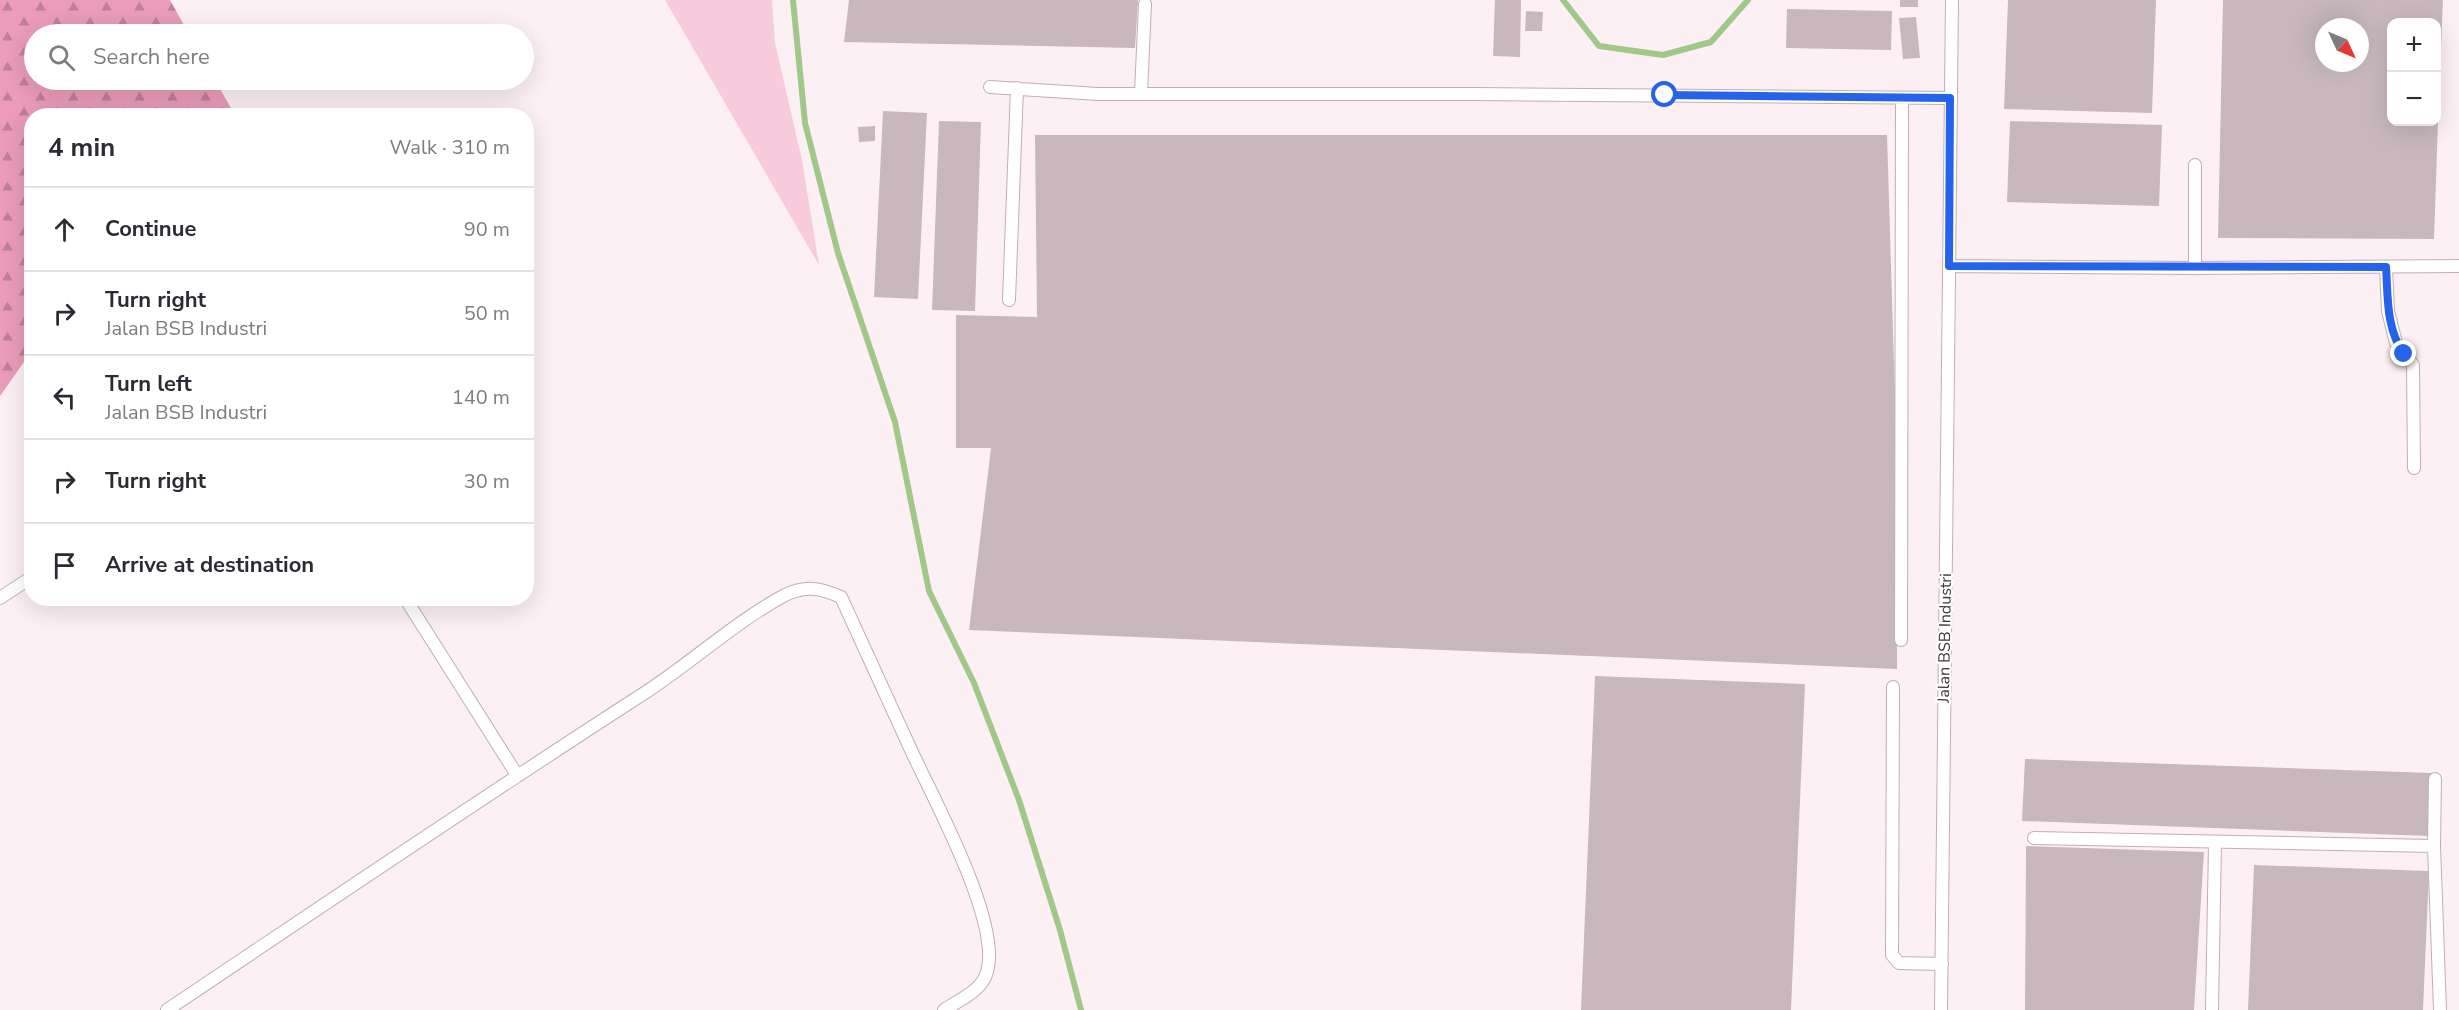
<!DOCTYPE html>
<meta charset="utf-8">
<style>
:root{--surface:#fff;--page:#f2f2f3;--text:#2b2b33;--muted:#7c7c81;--line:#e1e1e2}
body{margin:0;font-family:"Nunito Sans",sans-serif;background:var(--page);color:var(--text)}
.controls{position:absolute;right:18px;top:18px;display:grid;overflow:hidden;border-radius:12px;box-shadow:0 6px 24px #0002}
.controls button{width:54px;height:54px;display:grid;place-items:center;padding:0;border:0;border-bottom:2px solid var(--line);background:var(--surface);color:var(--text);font:30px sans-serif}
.compass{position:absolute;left:2315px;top:18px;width:54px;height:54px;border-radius:50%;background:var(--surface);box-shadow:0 6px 24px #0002;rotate:134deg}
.stop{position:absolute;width:18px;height:18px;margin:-14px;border:4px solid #2563eb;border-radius:50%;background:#fff}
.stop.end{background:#2563eb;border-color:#fff;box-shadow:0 2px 6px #0008}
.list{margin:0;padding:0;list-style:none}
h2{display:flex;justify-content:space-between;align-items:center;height:78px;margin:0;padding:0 24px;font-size:26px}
h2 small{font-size:20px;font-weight:400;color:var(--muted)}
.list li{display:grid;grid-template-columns:39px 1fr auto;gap:18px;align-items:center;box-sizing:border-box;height:84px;padding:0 24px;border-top:2px solid var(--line)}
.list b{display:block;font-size:22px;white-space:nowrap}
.list p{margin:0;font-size:20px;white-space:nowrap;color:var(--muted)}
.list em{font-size:20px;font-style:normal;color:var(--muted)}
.icon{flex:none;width:33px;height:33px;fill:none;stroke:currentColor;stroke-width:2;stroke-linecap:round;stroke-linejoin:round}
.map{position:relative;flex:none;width:2459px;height:1010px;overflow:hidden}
.search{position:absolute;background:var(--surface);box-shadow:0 6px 24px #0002;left:24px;top:24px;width:510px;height:66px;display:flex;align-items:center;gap:15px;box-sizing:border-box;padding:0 21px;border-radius:33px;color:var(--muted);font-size:22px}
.panel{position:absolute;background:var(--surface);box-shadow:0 6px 24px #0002;left:24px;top:108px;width:510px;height:498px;border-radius:24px}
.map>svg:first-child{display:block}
</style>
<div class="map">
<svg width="2459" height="1010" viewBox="0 0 2459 1010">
<defs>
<pattern id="forest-firs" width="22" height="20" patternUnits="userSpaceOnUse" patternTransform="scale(1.5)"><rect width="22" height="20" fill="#ea9cba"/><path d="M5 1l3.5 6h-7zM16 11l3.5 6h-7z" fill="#bf8098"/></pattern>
</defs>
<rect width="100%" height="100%" fill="#fdf0f4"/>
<!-- green -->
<path fill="#f7cbdb" d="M665,0H772L775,43L802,160L819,265Z"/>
<!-- forest -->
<path fill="url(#forest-firs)" d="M0,0H170L189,34H34V80H215L235,115L32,116L31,352L0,396Z"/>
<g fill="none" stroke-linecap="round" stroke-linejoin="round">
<!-- stream -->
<path stroke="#a0c886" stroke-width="6" d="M793,0L805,123L838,253L895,422L929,591L974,683L1019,800L1060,930L1081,1010
M1563,0L1599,46L1663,55L1711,42L1748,0"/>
</g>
<!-- building -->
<path fill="#c8b8be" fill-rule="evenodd" d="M849,0H1138L1135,48L844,42Z
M1495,0H1521L1520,57L1493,56Z
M1900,0H1918V7H1900Z
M2008,0H2156L2152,113L2004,109Z
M2223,0H2443L2438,120L2436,22H2392V122H2438L2434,239L2218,238ZM2324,27H2360V63H2324Z
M1787,9L1892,11L1891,50L1786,48Z
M1526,11L1543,12L1542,31H1525Z
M1916,17L1920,58L1903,59L1899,18Z
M883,111L927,113L918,299L874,297Z
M939,121L981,122L975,311L932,310Z
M2010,121L2162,125L2159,206L2007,202Z
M875,126V141L859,142L858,127Z
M1035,135H1887L1898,494L1897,669L969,630L991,448H956V315L1037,317Z
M1595,676L1805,684L1791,1010H1581Z
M2025,759L2432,773L2430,836L2022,821Z
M2026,846L2204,852L2194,1010H2025Z
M2254,865L2429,871L2423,1010H2248Z"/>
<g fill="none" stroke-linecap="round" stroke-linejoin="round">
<!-- service casing -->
<g stroke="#bfafb4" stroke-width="14">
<path id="service" d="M990,87L1098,94H1475L1950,98
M1141,93L1145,4
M1949,266L2195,268L2459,266
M2386,267L2388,311L2396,343L2413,365L2414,468
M2195,268V165
M1009,300L1017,88
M0,598L32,577
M405,598L517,775
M1901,640L1902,98
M1893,687L1892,955L1899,963L1942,964
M2435,779L2434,846L2440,1010
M2034,838L2434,846
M167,1010C325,904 483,797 643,694C691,663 735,622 785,595C806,585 820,588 841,597C864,648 888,699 911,750C933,798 1002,923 987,972C982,991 959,1000 944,1010
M1941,1010L1952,0
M2212,1010L2215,842"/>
</g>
<!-- service -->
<use href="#service" stroke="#fff" stroke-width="12"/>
</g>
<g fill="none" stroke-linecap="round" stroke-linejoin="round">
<!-- route -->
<path stroke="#2563eb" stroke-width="8" d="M1665,95L1950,98L1949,266L2386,267C2388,297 2386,329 2404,354"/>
</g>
<g text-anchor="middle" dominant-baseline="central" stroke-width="4.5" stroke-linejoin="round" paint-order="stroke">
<!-- street labels -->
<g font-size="16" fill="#3b3537" stroke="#fff">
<text transform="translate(1945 638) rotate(-89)">Jalan BSB Industri</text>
</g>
</g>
</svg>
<div class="controls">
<button>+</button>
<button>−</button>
</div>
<svg class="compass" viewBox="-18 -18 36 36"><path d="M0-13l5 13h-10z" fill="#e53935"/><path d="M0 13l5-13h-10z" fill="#7c7c81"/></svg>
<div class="stop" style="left:1665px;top:95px"></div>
<div class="stop end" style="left:2404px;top:354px"></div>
<div class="search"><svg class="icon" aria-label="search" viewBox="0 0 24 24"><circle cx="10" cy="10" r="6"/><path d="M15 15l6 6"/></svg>Search here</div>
<section class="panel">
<h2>4 min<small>Walk · 310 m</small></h2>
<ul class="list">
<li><svg class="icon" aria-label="ahead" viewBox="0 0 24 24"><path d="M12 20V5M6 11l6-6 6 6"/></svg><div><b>Continue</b></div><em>90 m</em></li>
<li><svg class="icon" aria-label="right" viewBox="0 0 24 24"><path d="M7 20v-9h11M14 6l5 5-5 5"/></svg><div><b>Turn right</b><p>Jalan BSB Industri</p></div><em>50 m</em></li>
<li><svg class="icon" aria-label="left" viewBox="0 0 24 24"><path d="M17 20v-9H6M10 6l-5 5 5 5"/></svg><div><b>Turn left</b><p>Jalan BSB Industri</p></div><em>140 m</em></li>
<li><svg class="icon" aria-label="right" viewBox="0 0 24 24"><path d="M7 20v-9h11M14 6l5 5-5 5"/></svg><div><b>Turn right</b></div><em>30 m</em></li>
<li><svg class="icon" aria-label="arrive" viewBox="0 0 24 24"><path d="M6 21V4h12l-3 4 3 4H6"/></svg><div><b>Arrive at destination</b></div></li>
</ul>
</section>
</div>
